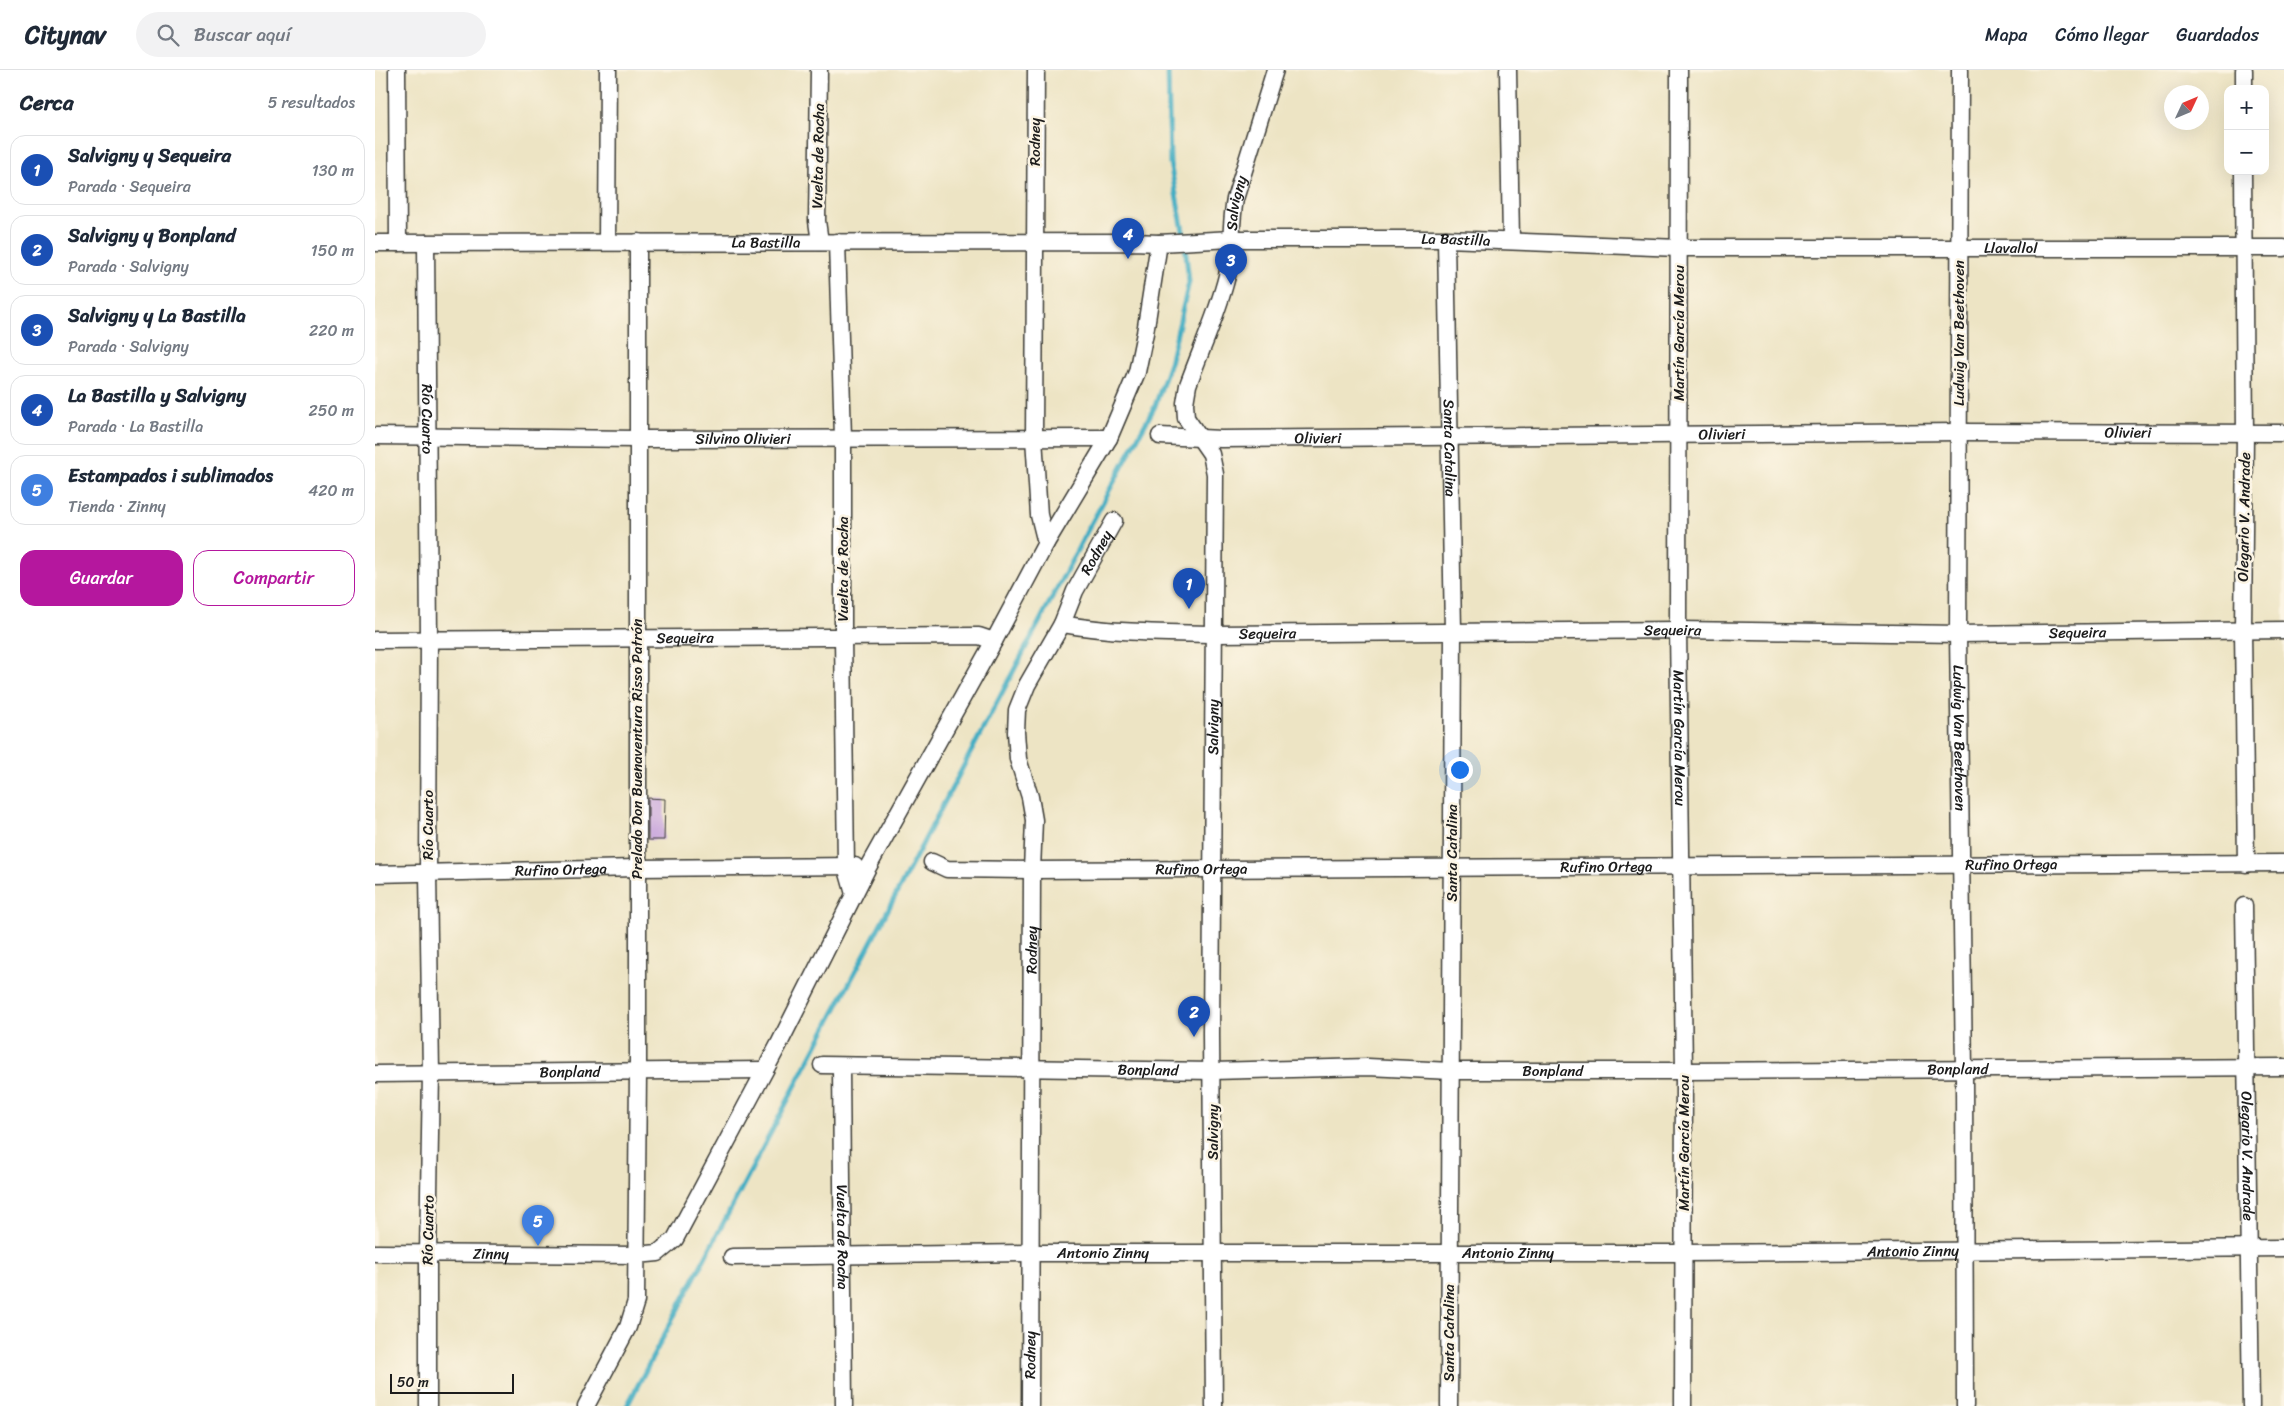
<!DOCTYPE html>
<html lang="es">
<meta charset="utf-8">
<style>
:root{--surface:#fff;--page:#f2f2f3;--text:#1f2937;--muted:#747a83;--line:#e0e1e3;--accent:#b5179e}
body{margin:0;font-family:Sriracha,sans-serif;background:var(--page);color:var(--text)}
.controls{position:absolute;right:15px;top:15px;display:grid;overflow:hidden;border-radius:10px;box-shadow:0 5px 20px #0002}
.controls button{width:45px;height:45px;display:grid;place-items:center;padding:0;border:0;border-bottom:1px solid var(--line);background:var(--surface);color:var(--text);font:25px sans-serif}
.compass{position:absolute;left:1789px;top:15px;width:45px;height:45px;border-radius:50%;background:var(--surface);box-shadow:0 5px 20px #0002;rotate:46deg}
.scale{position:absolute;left:15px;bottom:12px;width:124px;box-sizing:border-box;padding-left:5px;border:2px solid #1c1c1c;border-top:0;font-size:14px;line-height:18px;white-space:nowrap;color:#1c1c1c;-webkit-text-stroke:4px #fcf5e5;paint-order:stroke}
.you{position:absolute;left:1084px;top:699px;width:18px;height:18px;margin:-12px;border:4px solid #fff;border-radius:50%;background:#1a73e8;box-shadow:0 0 0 8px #1a73e833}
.badge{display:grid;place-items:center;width:32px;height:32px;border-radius:50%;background:var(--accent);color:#fff;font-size:16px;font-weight:700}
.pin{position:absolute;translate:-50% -41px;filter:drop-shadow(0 1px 2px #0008)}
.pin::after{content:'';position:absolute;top:26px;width:18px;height:15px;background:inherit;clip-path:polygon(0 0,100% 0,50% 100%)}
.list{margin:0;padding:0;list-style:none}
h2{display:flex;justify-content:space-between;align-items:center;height:65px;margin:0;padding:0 20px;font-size:21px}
h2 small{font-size:16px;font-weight:400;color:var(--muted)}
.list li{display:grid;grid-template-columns:32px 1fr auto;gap:15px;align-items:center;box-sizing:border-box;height:70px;margin:0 10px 10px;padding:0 10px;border:1px solid var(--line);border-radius:15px}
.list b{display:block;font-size:19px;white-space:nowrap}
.list p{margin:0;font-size:16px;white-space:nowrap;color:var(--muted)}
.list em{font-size:16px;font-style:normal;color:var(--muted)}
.actions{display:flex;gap:10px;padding:15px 20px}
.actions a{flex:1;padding:11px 0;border:1px solid var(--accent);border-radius:15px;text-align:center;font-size:18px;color:var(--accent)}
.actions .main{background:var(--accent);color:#fff}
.icon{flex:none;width:28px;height:28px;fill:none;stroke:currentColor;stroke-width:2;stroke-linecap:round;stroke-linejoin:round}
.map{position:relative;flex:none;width:1909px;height:1336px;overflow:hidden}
header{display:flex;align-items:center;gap:30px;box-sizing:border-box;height:70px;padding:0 25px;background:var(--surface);border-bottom:1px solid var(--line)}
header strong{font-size:24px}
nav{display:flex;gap:28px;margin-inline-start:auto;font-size:18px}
.search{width:350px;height:45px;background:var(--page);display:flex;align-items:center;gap:12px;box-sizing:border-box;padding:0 18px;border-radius:28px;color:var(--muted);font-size:19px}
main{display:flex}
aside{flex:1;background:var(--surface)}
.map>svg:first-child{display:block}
</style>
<header>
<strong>Citynav</strong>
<div class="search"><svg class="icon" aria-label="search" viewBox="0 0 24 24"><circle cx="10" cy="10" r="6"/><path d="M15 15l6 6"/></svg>Buscar aquí</div>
<nav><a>Mapa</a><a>Cómo llegar</a><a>Guardados</a></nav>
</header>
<main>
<aside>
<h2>Cerca<small>5 resultados</small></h2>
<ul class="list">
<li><span class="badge" style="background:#1a4fb4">1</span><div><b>Salvigny y Sequeira</b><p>Parada · Sequeira</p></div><em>130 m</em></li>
<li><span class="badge" style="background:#1a4fb4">2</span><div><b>Salvigny y Bonpland</b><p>Parada · Salvigny</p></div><em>150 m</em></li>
<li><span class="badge" style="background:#1a4fb4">3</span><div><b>Salvigny y La Bastilla</b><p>Parada · Salvigny</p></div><em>220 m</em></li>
<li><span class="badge" style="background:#1a4fb4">4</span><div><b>La Bastilla y Salvigny</b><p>Parada · La Bastilla</p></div><em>250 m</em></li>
<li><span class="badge" style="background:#3f7fe0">5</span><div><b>Estampados i sublimados</b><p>Tienda · Zinny</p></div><em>420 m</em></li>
</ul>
<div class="actions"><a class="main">Guardar</a><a>Compartir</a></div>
</aside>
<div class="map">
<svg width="1909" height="1336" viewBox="0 0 1909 1336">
<rect width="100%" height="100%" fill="#fcf5e5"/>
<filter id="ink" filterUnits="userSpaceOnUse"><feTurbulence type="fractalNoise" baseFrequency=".02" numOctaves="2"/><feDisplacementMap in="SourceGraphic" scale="10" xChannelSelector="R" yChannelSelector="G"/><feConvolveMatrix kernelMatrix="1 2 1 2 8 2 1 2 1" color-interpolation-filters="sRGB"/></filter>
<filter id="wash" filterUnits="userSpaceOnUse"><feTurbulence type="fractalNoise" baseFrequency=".0096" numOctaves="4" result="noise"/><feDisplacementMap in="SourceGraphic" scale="20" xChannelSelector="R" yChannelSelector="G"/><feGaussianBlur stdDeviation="1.12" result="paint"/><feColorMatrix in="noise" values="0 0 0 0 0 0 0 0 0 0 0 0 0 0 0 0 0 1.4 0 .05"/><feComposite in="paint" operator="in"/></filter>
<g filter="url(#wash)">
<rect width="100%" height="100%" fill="#ede4c4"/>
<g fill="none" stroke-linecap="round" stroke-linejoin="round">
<!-- stream -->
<path stroke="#44aec3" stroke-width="5" d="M252,1336L709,467L780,336L795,293L814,212L809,166L795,93L793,0"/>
</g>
<g id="blocks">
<!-- building -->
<path fill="#c7a4dc" d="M273,728L290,729L289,770H273Z"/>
</g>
</g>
<g filter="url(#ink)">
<use href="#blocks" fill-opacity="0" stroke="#3b3a35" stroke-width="1"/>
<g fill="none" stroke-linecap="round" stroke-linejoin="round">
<!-- minor casing -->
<g stroke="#3b3a35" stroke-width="19">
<g id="minor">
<path d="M22,0L23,173"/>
<path d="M444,0L442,151L445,172"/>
<path d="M661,0L659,368L664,445L671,473"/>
<path d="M1133,0L1136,170"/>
<path id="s1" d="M1304,0L1303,560L1309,1001L1308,1336"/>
<path id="s2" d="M1585,0L1583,564L1589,1000L1590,1336"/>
<path d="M1869,19V0"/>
<path d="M1868,101L1870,364L1868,560L1871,794"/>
<path id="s3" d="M1071,169L1078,561L1074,1336"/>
<path d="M232,172L233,0"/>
<path d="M462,172L468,367V566L471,796L479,824"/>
<path id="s4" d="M0,173L758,172L784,173L857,169H1071L1304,178H1909"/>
<path id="s5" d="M51,173L54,569L53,803L56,1003L53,1184V1336"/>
<path id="s6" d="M0,366L262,369L734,368"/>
<path id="s7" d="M785,366L846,369L1584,362L1909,363"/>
<path id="s8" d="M687,554C737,563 789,563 840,564L1303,560L1583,564L1909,560"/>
<path id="s9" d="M0,570L604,566L619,571"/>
<path id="s10" d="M557,792L572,799L657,800L1909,793"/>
<path id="s11" d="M0,804L262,798L480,796"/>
<path id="s12" d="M1869,836L1876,1336"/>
<path id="s13" d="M447,995L838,1001L993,997L1076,1001H1309L1909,997"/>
<path id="s14" d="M466,997L469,1336"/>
<path id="s15" d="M0,1004L389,1000"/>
<path id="s16" d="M0,1183L262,1185L283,1183L300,1169L404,974L493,797L619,571L671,473L734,368L762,302L770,263L784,173"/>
<path id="s17" d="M357,1187L655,1183H1308L1909,1178"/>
<path d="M211,1336L253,1257L261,1231L263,1002V172"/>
<path id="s18" d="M655,1336L657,800L659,750L655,727L643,689L641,662L642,640L652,615L687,554L700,521L739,451"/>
<path id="s19" d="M839,1336L836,964L840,404L836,384L811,348L810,333L813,315C826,279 843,243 852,206C858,180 855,155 860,129L900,0"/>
</g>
</g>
<!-- minor -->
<use href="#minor" stroke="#fff" stroke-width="16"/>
</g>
</g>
<g text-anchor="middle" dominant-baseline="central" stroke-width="5" stroke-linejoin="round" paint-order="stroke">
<!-- street labels -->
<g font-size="15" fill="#1c1c1c" stroke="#fcf5e5">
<text transform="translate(660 72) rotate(-90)">Rodney</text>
<text transform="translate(443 86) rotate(-89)">Vuelta de Rocha</text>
<text stroke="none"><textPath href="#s19" startOffset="1219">Salvigny</textPath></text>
<text stroke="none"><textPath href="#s4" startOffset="1081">La Bastilla</textPath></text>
<text stroke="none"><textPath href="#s4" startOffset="391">La Bastilla</textPath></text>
<text stroke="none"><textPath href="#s4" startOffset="1636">Llavallol</textPath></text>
<text transform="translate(1304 263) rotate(-90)">Martín García Merou</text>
<text transform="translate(1584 263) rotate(-90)">Ludwig Van Beethoven</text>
<text stroke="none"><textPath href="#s5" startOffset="176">Río Cuarto</textPath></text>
<text stroke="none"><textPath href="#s7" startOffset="562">Olivieri</textPath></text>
<text stroke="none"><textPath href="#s7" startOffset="968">Olivieri</textPath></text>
<text stroke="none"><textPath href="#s6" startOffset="368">Silvino Olivieri</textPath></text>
<text stroke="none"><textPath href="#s7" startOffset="158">Olivieri</textPath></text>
<text stroke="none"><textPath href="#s3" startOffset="209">Santa Catalina</textPath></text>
<text transform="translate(1869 447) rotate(-89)">Olegario V. Andrade</text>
<text stroke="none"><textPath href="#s18" startOffset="875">Rodney</textPath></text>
<text transform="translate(468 499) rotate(-90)">Vuelta de Rocha</text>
<text stroke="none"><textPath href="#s8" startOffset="611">Sequeira</textPath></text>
<text stroke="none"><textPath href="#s8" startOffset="1016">Sequeira</textPath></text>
<text stroke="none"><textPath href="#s8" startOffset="206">Sequeira</textPath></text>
<text stroke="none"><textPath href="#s9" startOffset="310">Sequeira</textPath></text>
<text stroke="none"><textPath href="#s19" startOffset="679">Salvigny</textPath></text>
<text stroke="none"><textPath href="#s1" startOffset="668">Martín García Merou</textPath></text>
<text stroke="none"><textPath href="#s2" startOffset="668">Ludwig Van Beethoven</textPath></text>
<text transform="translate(262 679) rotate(-90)">Prelado Don Buenaventura Risso Patrón</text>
<text transform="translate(53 755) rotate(-90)">Río Cuarto</text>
<text transform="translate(1077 783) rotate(-90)">Santa Catalina</text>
<text stroke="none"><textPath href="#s10" startOffset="1081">Rufino Ortega</textPath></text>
<text stroke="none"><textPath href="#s10" startOffset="271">Rufino Ortega</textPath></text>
<text stroke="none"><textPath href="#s10" startOffset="676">Rufino Ortega</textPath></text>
<text stroke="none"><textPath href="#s11" startOffset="186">Rufino Ortega</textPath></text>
<text stroke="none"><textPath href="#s18" startOffset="456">Rodney</textPath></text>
<text stroke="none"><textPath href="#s13" startOffset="326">Bonpland</textPath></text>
<text stroke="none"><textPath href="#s13" startOffset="1136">Bonpland</textPath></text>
<text stroke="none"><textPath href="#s13" startOffset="731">Bonpland</textPath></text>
<text stroke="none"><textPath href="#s15" startOffset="195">Bonpland</textPath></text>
<text transform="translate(838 1062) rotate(-90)">Salvigny</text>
<text transform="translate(1309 1073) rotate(-90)">Martín García Merou</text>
<text stroke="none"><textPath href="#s12" startOffset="250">Olegario V. Andrade</textPath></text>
<text transform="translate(53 1160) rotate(-89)">Río Cuarto</text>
<text stroke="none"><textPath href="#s14" startOffset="170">Vuelta de Rocha</textPath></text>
<text stroke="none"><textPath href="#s17" startOffset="1181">Antonio Zinny</textPath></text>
<text stroke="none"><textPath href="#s17" startOffset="776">Antonio Zinny</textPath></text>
<text stroke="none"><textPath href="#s16" startOffset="116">Zinny</textPath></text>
<text stroke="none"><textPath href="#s17" startOffset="371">Antonio Zinny</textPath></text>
<text transform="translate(1074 1263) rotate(-90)">Santa Catalina</text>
<text stroke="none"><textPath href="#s18" startOffset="51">Rodney</textPath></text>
</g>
</g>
</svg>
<div class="controls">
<button>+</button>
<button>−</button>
</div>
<svg class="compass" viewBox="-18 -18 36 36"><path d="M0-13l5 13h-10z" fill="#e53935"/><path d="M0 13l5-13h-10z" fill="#747a83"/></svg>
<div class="scale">50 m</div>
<div class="you"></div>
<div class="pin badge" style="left:814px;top:539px;background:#1a4fb4">1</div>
<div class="pin badge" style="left:819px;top:967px;background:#1a4fb4">2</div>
<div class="pin badge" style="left:856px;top:215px;background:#1a4fb4">3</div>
<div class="pin badge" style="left:753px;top:189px;background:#1a4fb4">4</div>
<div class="pin badge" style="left:163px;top:1176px;background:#3f7fe0">5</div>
</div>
</main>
